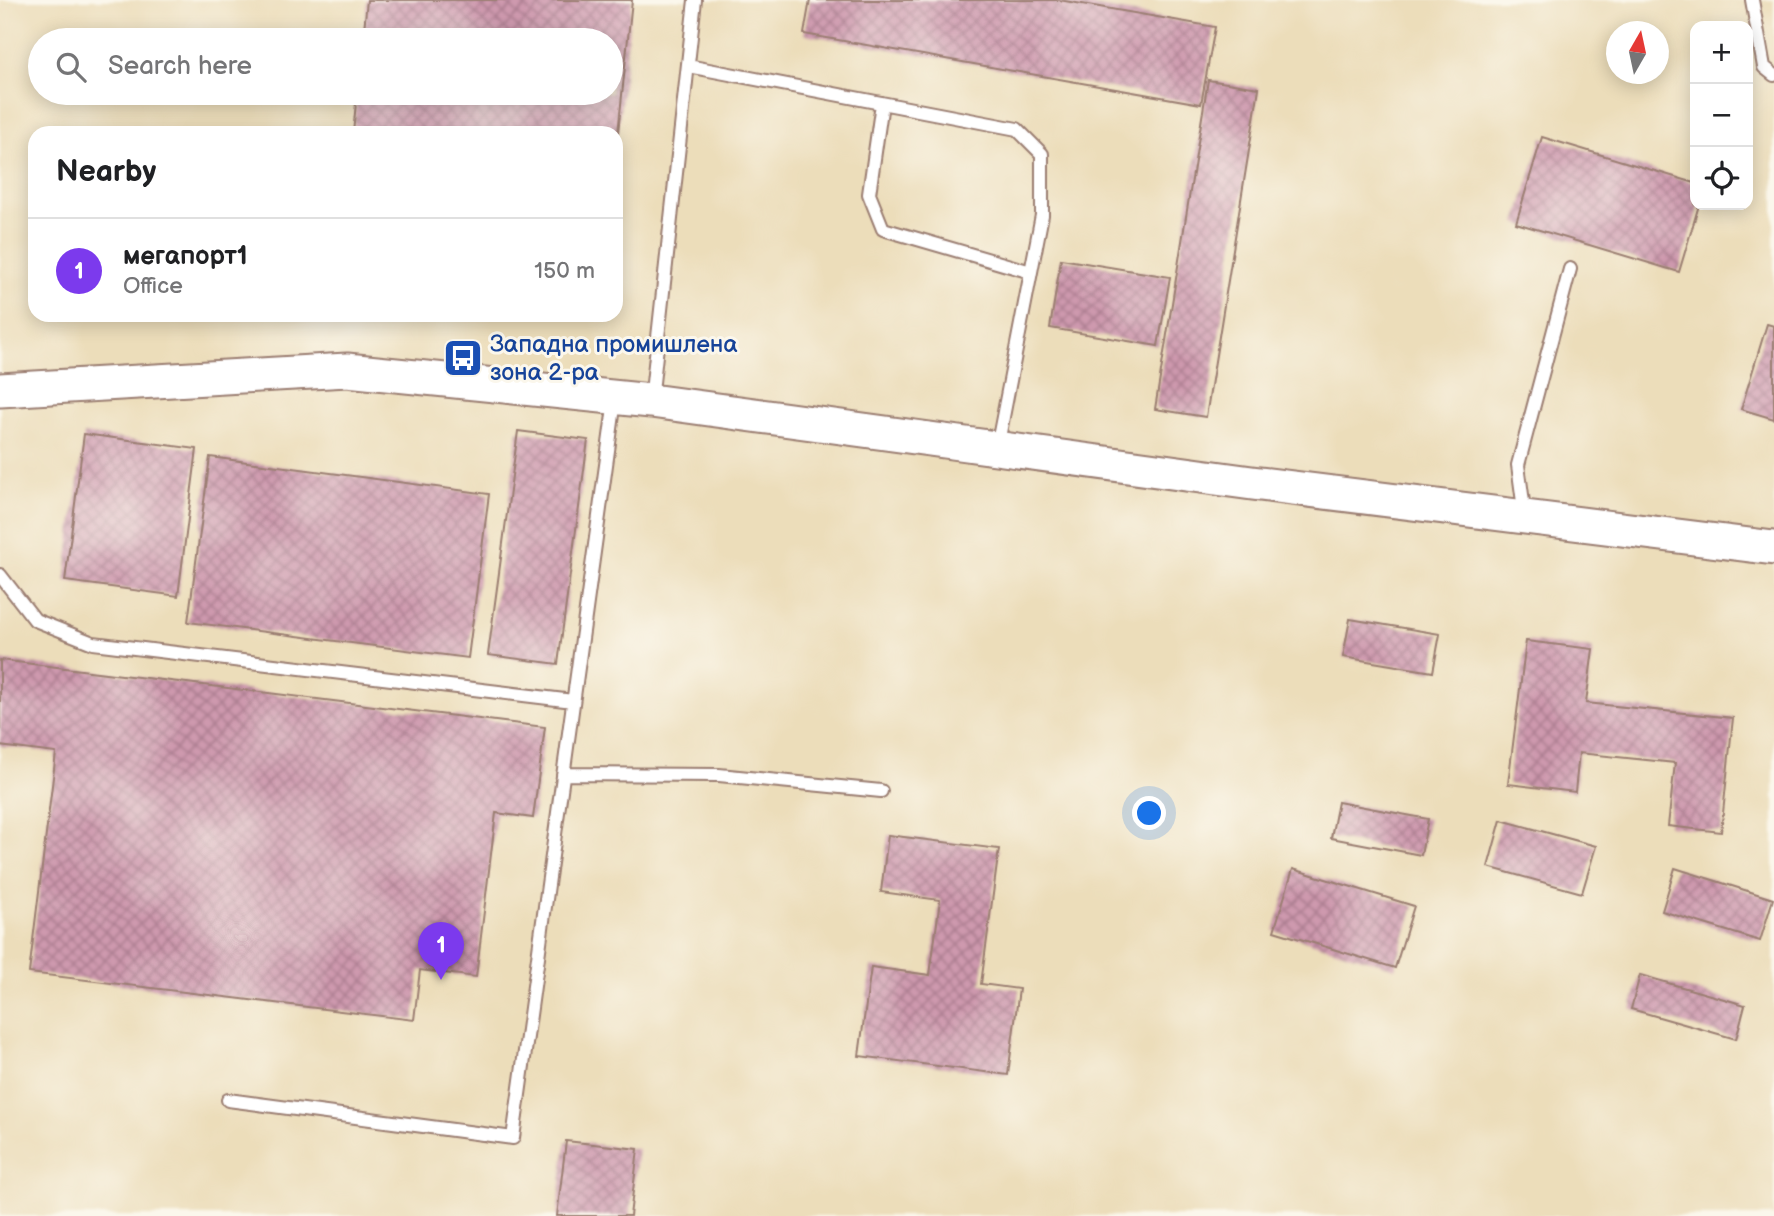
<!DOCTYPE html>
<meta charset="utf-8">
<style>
:root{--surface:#fff;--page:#f2f2f2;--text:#202124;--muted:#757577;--line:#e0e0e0;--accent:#7c3aed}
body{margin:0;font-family:"Balsamiq Sans",sans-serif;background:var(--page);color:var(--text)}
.controls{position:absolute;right:21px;top:21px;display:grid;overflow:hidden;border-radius:14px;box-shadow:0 4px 18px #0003}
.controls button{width:63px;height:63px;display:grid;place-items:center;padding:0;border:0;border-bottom:2px solid var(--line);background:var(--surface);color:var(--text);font:35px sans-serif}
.compass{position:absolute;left:1606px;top:21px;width:63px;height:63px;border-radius:50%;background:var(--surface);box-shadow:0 4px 18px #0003;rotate:9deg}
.you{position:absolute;left:1150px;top:814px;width:24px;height:24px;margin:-18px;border:5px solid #fff;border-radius:50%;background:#1a73e8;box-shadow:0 0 0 10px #1a73e833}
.badge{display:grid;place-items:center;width:46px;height:46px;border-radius:50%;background:var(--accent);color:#fff;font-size:23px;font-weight:700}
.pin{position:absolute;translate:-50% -58px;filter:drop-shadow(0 2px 4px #0008)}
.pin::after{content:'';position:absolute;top:37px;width:24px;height:21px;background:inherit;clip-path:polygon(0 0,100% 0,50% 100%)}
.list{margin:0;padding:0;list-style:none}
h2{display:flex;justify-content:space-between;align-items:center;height:91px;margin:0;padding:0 28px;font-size:30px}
h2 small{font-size:23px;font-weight:400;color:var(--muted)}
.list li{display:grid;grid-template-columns:46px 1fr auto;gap:21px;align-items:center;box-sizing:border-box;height:105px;padding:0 28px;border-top:2px solid var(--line)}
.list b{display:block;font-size:26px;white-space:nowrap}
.list p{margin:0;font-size:23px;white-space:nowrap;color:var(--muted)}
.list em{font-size:23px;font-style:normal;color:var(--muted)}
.icon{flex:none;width:38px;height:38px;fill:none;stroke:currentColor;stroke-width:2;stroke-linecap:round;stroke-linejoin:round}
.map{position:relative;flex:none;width:1774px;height:1216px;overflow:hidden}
.search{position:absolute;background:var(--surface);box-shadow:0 4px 18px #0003;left:28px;top:28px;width:595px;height:77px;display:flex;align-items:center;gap:18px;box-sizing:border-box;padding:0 24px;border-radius:38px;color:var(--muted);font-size:26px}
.panel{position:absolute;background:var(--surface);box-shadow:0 4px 18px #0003;left:28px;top:126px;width:595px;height:196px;border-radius:21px}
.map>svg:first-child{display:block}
</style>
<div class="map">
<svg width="1774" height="1216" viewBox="0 0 1774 1216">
<defs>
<pattern id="building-cross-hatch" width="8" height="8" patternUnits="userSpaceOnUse" patternTransform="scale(1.75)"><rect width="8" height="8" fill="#ce99ae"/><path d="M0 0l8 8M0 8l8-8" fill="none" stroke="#a97c8e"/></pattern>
</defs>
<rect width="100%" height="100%" fill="#fbf7ec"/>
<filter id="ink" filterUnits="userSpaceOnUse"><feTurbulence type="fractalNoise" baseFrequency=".0143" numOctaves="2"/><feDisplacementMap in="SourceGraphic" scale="14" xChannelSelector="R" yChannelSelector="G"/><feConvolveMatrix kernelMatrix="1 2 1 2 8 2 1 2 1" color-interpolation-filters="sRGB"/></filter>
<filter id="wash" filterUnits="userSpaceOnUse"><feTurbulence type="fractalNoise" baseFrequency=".00686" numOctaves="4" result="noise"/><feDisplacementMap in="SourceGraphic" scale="28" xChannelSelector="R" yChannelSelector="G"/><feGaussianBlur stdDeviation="1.57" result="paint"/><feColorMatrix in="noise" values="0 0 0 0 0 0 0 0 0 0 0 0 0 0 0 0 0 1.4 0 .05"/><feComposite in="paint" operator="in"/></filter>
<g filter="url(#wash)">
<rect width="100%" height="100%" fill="#ecddba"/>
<g id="blocks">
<!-- building -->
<path fill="url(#building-cross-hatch)" d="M367,0H632L618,133H353L357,93H611V40H363Z
M810,0H1059L1215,27L1201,104L804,34Z
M1208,80L1259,88L1206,417L1155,409Z
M1542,137L1695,183V205H1699L1679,272L1516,223Z
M1061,259L1170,277L1158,346L1050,328Z
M1767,324L1774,326V419L1741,409Z
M518,431L588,440L558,664L488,655Z
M84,434L197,449L178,596L65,581Z
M210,457L489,494L468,658L188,622Z
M1350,619L1440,634L1433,672L1343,657Z
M1526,641L1593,649L1586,703L1733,718L1721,832L1668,826L1675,763L1579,753L1575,792L1508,784Z
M0,660L545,727L533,818L496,813L476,977L420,970L414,1020L29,973L56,753L0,746Z
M1338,802L1428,819L1421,855L1331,838Z
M1501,820L1596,846L1582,893L1488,867Z
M888,835L999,849L981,984L1019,989L1008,1075L859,1056L871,967L930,975L940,900L881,892Z
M1675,868L1773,899L1760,941L1662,911Z
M1293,869L1414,906L1395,968L1274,931Z
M1640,975L1745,1005L1736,1039L1631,1009Z
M566,1141L638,1149L630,1216H557Z"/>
</g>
</g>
<g filter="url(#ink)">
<use href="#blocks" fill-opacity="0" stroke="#9b7e72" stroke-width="2"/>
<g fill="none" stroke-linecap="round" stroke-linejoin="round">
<!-- service casing -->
<g stroke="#9b7e72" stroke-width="16">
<path id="service" d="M1752,0L1764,67L1774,75
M688,66L1017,129L1042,154V215L997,448
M882,103L869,194L883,229L1031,272
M651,401L695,0
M1525,517L1518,465L1570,269
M0,575L35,620L93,643L573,701
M563,774L719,775L881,791
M228,1100L513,1138L615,400"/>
</g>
<!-- tertiary casing -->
<g stroke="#9b7e72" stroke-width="37">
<path id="tertiary" d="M0,390L347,370L651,401L1252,483L1774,548"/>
</g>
<!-- service -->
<use href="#service" stroke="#fff" stroke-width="12"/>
<!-- tertiary -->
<use href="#tertiary" stroke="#fff" stroke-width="33"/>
</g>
</g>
<!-- icons -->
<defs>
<g id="bus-square" transform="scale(2.0125)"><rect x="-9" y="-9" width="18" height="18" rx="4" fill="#1a4fb4" stroke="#fbf7ec"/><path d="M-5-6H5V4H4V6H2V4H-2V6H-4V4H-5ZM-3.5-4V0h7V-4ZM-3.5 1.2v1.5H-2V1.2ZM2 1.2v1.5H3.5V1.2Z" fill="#fff"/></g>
</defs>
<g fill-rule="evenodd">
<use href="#bus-square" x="463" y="358"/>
</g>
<g text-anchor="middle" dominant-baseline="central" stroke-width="6" stroke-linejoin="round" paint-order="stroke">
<!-- transit labels -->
<g font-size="24" fill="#164399" stroke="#fbf7ec" text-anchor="start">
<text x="490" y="344">Западна промишлена<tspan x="490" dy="28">зона 2-ра</tspan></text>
</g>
</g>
</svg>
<div class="controls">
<button>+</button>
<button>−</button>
<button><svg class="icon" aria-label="locate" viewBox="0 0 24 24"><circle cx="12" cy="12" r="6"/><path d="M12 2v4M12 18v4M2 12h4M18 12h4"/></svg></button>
</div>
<svg class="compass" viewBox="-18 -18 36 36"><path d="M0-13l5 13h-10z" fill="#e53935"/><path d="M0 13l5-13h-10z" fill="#757577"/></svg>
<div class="you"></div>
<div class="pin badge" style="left:441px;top:980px">1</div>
<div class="search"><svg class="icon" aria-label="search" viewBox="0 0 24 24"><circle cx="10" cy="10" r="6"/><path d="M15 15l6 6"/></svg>Search here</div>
<section class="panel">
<h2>Nearby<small></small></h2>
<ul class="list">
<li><span class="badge">1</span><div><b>мегапорт1</b><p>Office</p></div><em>150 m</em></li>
</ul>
</section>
</div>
